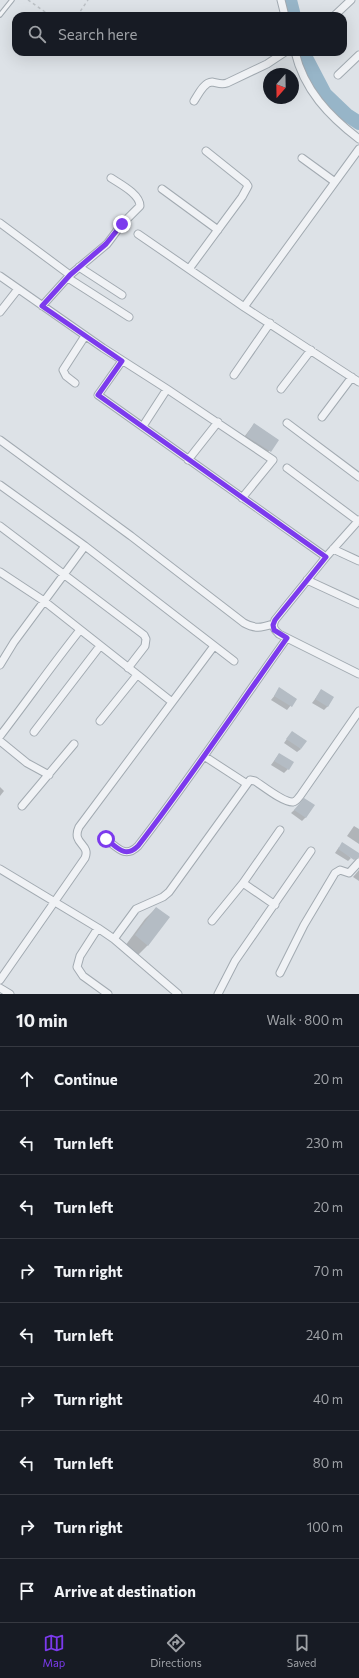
<!DOCTYPE html>
<meta charset="utf-8">
<style>
:root{--surface:#171b24;--page:#20242c;--text:#f1f3f6;--muted:#9ea1a6;--line:#363941;--accent:#7c3aed}
body{margin:0;font-family:Commissioner,sans-serif;background:var(--page);color:var(--text)}
.compass{position:absolute;left:263px;top:68px;width:36px;height:36px;border-radius:50%;background:var(--surface);box-shadow:0 4px 16px #0002;rotate:200deg}
.stop{position:absolute;width:12px;height:12px;margin:-9px;border:3px solid #7c3aed;border-radius:50%;background:#fff}
.stop.end{background:#7c3aed;border-color:#fff;box-shadow:0 1px 4px #0008}
.list{margin:0;padding:0;list-style:none}
h2{display:flex;justify-content:space-between;align-items:center;height:52px;margin:0;padding:0 16px;font-size:17px}
h2 small{font-size:13px;font-weight:400;color:var(--muted)}
.list li{display:grid;grid-template-columns:26px 1fr auto;gap:12px;align-items:center;box-sizing:border-box;height:64px;padding:0 16px;border-top:1px solid var(--line)}
.list b{display:block;font-size:15px;white-space:nowrap}
.list em{font-size:13px;font-style:normal;color:var(--muted)}
.icon{flex:none;width:22px;height:22px;fill:none;stroke:currentColor;stroke-width:2;stroke-linecap:round;stroke-linejoin:round}
.map{position:relative;flex:none;width:359px;height:994px;overflow:hidden}
.search{position:absolute;background:var(--surface);box-shadow:0 4px 16px #0002;left:12px;right:12px;top:12px;height:44px;display:flex;align-items:center;gap:10px;box-sizing:border-box;padding:0 14px;border-radius:12px;color:var(--muted);font-size:15px}
.sheet{height:628px;background:var(--surface)}
nav{display:flex;justify-content:space-around;align-items:center;box-sizing:border-box;height:56px;border-top:1px solid var(--line);background:var(--surface);font-size:11px;color:var(--muted)}
nav a{display:grid;justify-items:center;gap:2px}
nav .on{color:var(--accent)}
.map>svg:first-child{display:block}
</style>
<div class="map">
<svg width="359" height="994" viewBox="0 0 359 994">
<rect width="100%" height="100%" fill="#dde2e7"/>
<!-- shadow -->
<path fill="#0003" d="M254,424L278,440L264,457L241,441Z
M280,689L296,699L287,710L271,700Z
M321,691L328,706L324,710L312,703Z
M289,736L301,749L297,752L284,743Z
M279,754L288,769L284,773L271,765Z
M0,787L4,791L0,796Z
M305,800L306,817L302,821L291,813Z
M354,826L359,829V844L347,836Z
M339,847L351,858L348,861L335,853Z
M359,870V881L353,877Z
M156,908L168,918L147,946L137,956L125,946L145,919Z"/>
<g fill="none" stroke-linecap="round" stroke-linejoin="round">
<!-- river -->
<path stroke="#97b5c8" stroke-width="14" d="M290,0L294,16
M303,52L325,94L347,115L359,123"/>
</g>
<!-- building -->
<path fill="#b4bcc4" d="M254,423L279,440L271,452L246,436Z
M279,687L297,699L292,707L274,696Z
M321,689L334,697L328,707L315,699Z
M292,731L307,741L301,749L286,739Z
M279,753L294,762L289,770L274,761Z
M304,798L315,805L306,818L294,810Z
M342,842L359,853V857L354,860L338,849Z
M156,907L170,917L148,946L135,935Z"/>
<g fill="none" stroke-linecap="round" stroke-linejoin="round">
<!-- service casing -->
<g stroke="#a2aab1" stroke-width="5.5">
<path id="service" d="M0,15L12,0"/>
</g>
<!-- minor casing -->
<g stroke="#a2aab1" stroke-width="9">
<path id="minor" d="M281,0L285,16
M334,16L351,0
M295,52C304,90 329,116 359,139
M338,75L359,55
M194,101C198,95 204,82 212,82C218,83 221,85 227,83L267,64L285,52
M302,158L335,182
M162,189L218,230
M0,223L70,275
M138,234L244,307L359,382
M79,267L122,295
M189,269L242,197L248,186L246,183L206,151
M0,276L103,348L167,389L273,460L242,498
M68,278L129,317
M42,306L70,275L107,244L122,224L140,206C140,194 120,184 111,178
M244,307L359,149
M0,312L18,289
M122,361L98,395L326,557
M234,375L270,323
M75,383L66,376L63,370L85,336
M281,389L311,350
M322,417L352,377
M287,423L359,477
M143,426L167,389
M0,440L131,536L244,623C255,629 261,628 273,624
M188,460L218,422
M287,468L358,521
M0,485L85,546L234,661
M359,520L326,557L275,620C272,627 274,629 279,634L359,674
M0,526L144,635L146,639L145,646L128,668
M333,549L359,561
M0,572L44,601L172,702
M307,580L359,604
M0,665L14,642L85,546
M100,721L137,675
M34,732L100,646
M0,736C27,701 52,665 80,630
M0,741L27,763L49,775
M204,756L247,784L250,780L255,781C263,786 284,803 293,802C297,801 298,798 300,796L359,711
M22,806L74,744
M106,839C117,847 125,859 138,846C190,779 237,708 287,638
M0,869L98,928L114,939L178,994
M243,883L275,905
M212,921L243,883L280,830
M98,928L80,956L77,967L83,976L108,994
M114,939L136,909L163,897L169,892L247,784
M280,973L304,925L335,873L340,870L349,873L359,862
M0,980L85,858C91,844 71,844 79,827L214,646
M0,988L10,994
M218,994L235,961L311,851"/>
</g>
<!-- path -->
<path stroke="#bbc0c5" stroke-width="1.5" stroke-dasharray="3 3" stroke-linecap="butt" d="M28,0L51,16
M77,16L88,0"/>
<!-- service -->
<use href="#service" stroke="#f0f2f5" stroke-width="3.5"/>
<!-- minor -->
<use href="#minor" stroke="#f0f2f5" stroke-width="7"/>
</g>
<g fill="none" stroke-linecap="round" stroke-linejoin="round">
<!-- route -->
<path stroke="#7c3aed" stroke-width="5" d="M106,839C117,847 125,859 138,846C190,779 237,708 287,638L274,630L273,625L275,620L326,557L98,395L122,361L42,306L70,275L106,244L122,224"/>
</g>
</svg>
<svg class="compass" viewBox="-18 -18 36 36"><path d="M0-13l5 13h-10z" fill="#e53935"/><path d="M0 13l5-13h-10z" fill="#9ea1a6"/></svg>
<div class="stop" style="left:106px;top:839px"></div>
<div class="stop end" style="left:122px;top:224px"></div>
<div class="search"><svg class="icon" aria-label="search" viewBox="0 0 24 24"><circle cx="10" cy="10" r="6"/><path d="M15 15l6 6"/></svg>Search here</div>
</div>
<section class="sheet">
<h2>10 min<small>Walk · 800 m</small></h2>
<ul class="list">
<li><svg class="icon" aria-label="ahead" viewBox="0 0 24 24"><path d="M12 20V5M6 11l6-6 6 6"/></svg><div><b>Continue</b></div><em>20 m</em></li>
<li><svg class="icon" aria-label="left" viewBox="0 0 24 24"><path d="M17 20v-9H6M10 6l-5 5 5 5"/></svg><div><b>Turn left</b></div><em>230 m</em></li>
<li><svg class="icon" aria-label="left" viewBox="0 0 24 24"><path d="M17 20v-9H6M10 6l-5 5 5 5"/></svg><div><b>Turn left</b></div><em>20 m</em></li>
<li><svg class="icon" aria-label="right" viewBox="0 0 24 24"><path d="M7 20v-9h11M14 6l5 5-5 5"/></svg><div><b>Turn right</b></div><em>70 m</em></li>
<li><svg class="icon" aria-label="left" viewBox="0 0 24 24"><path d="M17 20v-9H6M10 6l-5 5 5 5"/></svg><div><b>Turn left</b></div><em>240 m</em></li>
<li><svg class="icon" aria-label="right" viewBox="0 0 24 24"><path d="M7 20v-9h11M14 6l5 5-5 5"/></svg><div><b>Turn right</b></div><em>40 m</em></li>
<li><svg class="icon" aria-label="left" viewBox="0 0 24 24"><path d="M17 20v-9H6M10 6l-5 5 5 5"/></svg><div><b>Turn left</b></div><em>80 m</em></li>
<li><svg class="icon" aria-label="right" viewBox="0 0 24 24"><path d="M7 20v-9h11M14 6l5 5-5 5"/></svg><div><b>Turn right</b></div><em>100 m</em></li>
<li><svg class="icon" aria-label="arrive" viewBox="0 0 24 24"><path d="M6 21V4h12l-3 4 3 4H6"/></svg><div><b>Arrive at destination</b></div></li>
</ul>
</section>
<nav>
<a class="on"><svg class="icon" aria-label="map" viewBox="0 0 24 24"><path d="M3 6l6-2 6 2 6-2v14l-6 2-6-2-6 2zM9 4v14M15 6v14"/></svg>Map</a>
<a><svg class="icon" aria-label="directions" viewBox="0 0 24 24"><path d="M12 3l9 9-9 9-9-9zM9 14v-3h6M13 9l2 2-2 2"/></svg>Directions</a>
<a><svg class="icon" aria-label="saved" viewBox="0 0 24 24"><path d="M7 4h10v16l-5-4-5 4z"/></svg>Saved</a>
</nav>
